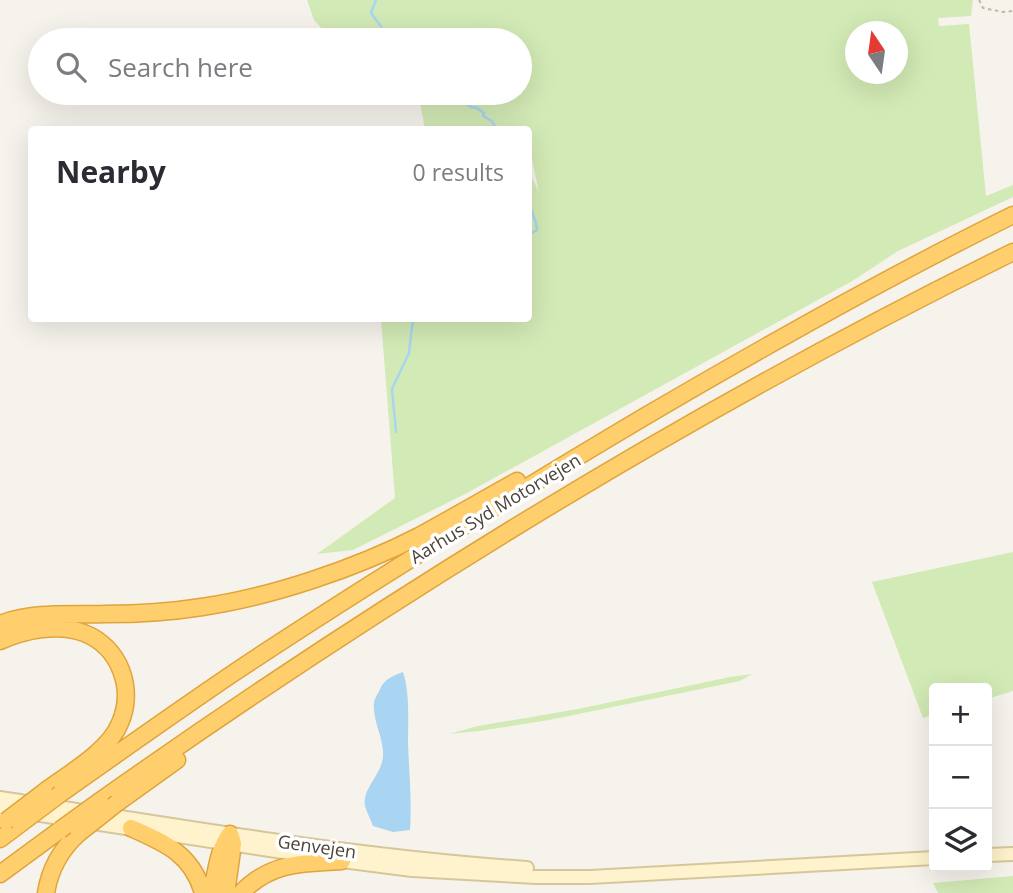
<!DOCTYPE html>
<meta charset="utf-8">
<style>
:root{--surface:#fff;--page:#f7f7f7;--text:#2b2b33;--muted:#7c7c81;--line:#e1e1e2}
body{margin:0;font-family:"Open Sans",sans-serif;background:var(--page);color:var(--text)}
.controls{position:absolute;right:21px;bottom:21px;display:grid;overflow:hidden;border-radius:7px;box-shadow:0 7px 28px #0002}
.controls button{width:63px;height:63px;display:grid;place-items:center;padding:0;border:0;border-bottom:2px solid var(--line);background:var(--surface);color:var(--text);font:35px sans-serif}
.compass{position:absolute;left:845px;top:21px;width:63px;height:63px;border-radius:50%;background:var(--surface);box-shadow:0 7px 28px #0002;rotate:347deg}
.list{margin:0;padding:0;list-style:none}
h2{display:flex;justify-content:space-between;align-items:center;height:91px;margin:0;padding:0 28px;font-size:30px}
h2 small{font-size:23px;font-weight:400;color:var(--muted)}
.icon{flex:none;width:38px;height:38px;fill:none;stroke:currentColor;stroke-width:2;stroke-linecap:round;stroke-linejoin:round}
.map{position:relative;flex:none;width:1013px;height:893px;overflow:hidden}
.search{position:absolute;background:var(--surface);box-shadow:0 7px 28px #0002;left:28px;top:28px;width:504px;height:77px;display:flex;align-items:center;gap:18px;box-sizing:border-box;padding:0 24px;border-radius:38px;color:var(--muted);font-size:26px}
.panel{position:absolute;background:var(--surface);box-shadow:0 7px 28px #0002;left:28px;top:126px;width:504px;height:196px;border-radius:7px}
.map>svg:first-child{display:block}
</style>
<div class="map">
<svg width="1013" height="893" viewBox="0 0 1013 893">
<rect width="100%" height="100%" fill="#f6f3ec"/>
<!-- green -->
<path fill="#d2eab5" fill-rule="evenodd" d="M307,0H973L971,16L938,18L939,26L969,24L986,196L1013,185V197L898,251L854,280L467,493L353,550L317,554L395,498L381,319L528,318L529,172L539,192L529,147L528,130L511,129L506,126L507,129H425L418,93H520V40H332L314,20ZM856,32H898V74H856Z
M1013,552V691L987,699V688H934V714L923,718L872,582Z
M752,674L740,681L549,720L479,731L449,734L478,726L578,709L730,677Z
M1013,876V893H938L933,883Z"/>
<!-- water -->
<path fill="#a9d4f2" d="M403,672C410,694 408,720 408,743C409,772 412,801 410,830L393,832L373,826C371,820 367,813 365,806C362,788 382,775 383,756C384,738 372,720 374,702C375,697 379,692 381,687C385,679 394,675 403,672Z"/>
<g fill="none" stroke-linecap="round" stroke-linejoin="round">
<!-- stream -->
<path stroke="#a9d4f2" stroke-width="2.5" d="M376,0L371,13L391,40
M450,93L471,107L477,108L484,113L483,116L492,121L495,127L501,130
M528,201L536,223L537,230L528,235
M396,432L392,389L409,353L413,318"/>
<!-- secondary casing -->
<g stroke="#d6c79b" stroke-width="16">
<path id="secondary" d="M0,798C175,825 350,856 527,868
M0,809L342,861L412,870L536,877H590L934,858
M987,855L1013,854"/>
</g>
<!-- highway casing -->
<g stroke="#e0a43c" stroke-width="19">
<path id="highway" d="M0,624C34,611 70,615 106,614C137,614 170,612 202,607C271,597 357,568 419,536C452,518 485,499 517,481
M0,641C25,630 58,623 84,633C120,647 135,689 120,723C109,751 68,774 44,792
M60,794C118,753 176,712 235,672C369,583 506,499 644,417C765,346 887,277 1013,215
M100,801C390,596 694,409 1013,252
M117,803L177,760
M131,828C165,843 192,854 203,893
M0,839L20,824
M0,874L60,830
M46,893C50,868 61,849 79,833
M211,893C217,872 217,852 230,834
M226,893L233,844L231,836
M241,893C271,862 302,863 342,861"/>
</g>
<!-- path -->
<path stroke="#c4b79f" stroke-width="2" stroke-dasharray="3.5 3.5" stroke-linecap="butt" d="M979,0L983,8L1003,12L1013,11"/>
<!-- secondary -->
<use href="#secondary" stroke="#fff3cd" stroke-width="12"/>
<!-- highway -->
<use href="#highway" stroke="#ffcf6e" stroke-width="16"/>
<!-- highway-bridge casing -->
<g stroke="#e0a43c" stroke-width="19" stroke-linecap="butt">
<path id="highway-bridge" d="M6,821L44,792
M20,824L60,794
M60,830L100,801
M79,833L117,803"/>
</g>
<!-- highway-bridge -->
<use href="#highway-bridge" stroke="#ffcf6e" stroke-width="16"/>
</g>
<g text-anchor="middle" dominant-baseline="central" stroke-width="7" stroke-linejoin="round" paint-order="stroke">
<!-- street labels -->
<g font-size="18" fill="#4b4439" stroke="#fff">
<text transform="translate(495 508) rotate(-31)">Aarhus Syd Motorvejen</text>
<text transform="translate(317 846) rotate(8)">Genvejen</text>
</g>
</g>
</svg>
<div class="controls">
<button>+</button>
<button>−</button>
<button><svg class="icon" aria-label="layers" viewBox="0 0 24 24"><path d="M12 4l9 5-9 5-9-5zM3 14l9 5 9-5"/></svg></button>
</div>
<svg class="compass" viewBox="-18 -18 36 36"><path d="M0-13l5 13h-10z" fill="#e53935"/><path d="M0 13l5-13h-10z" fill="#7c7c81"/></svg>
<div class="search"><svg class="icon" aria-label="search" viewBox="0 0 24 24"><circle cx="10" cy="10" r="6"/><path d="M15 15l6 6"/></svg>Search here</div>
<section class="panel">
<h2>Nearby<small>0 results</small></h2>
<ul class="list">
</ul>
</section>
</div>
